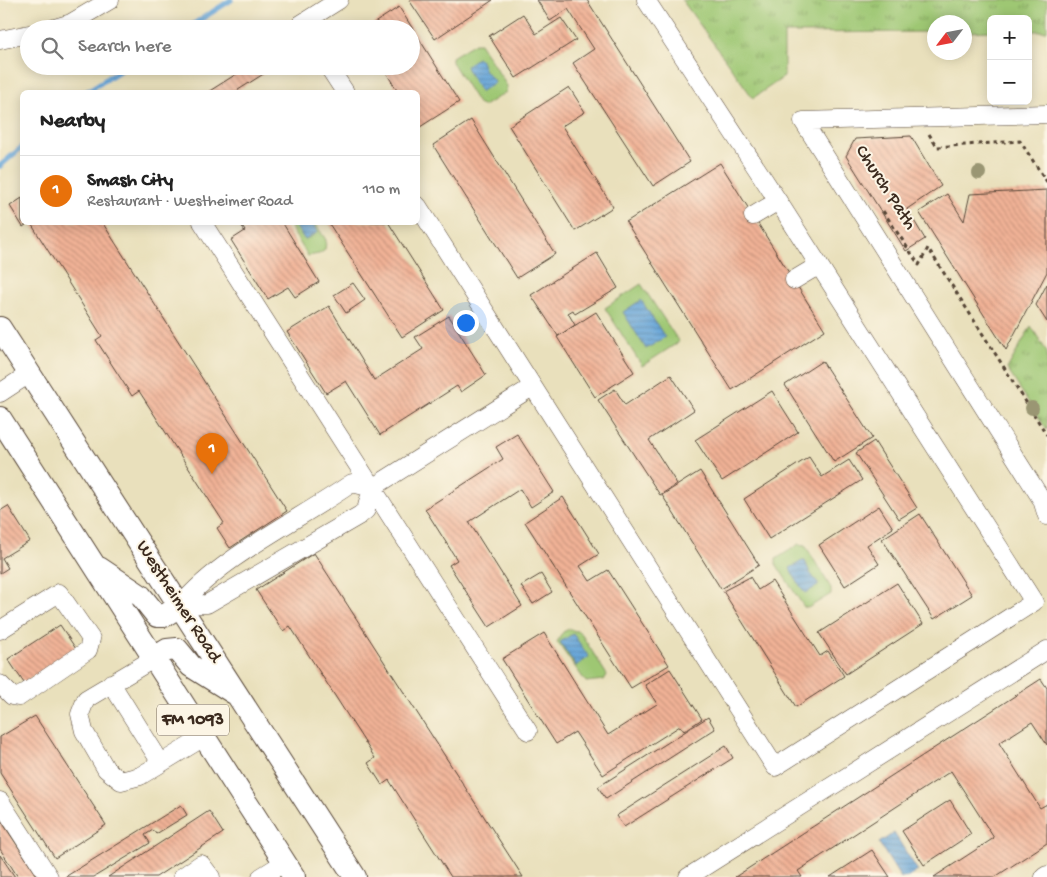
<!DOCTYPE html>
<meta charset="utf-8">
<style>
:root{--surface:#fff;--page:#f6f6f6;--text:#222;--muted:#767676;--line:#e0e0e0;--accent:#b5179e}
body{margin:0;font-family:"Gochi Hand",sans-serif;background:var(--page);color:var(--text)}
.controls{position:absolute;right:15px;top:15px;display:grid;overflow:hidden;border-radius:8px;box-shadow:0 2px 12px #0003}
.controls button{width:45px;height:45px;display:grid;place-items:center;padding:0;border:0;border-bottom:1px solid var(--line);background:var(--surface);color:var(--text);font:25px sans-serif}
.compass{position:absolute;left:927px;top:15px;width:45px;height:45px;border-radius:50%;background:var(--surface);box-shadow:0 2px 12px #0003;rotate:238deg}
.you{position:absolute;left:465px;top:322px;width:18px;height:18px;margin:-12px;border:4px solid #fff;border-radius:50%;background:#1a73e8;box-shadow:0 0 0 8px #1a73e833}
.badge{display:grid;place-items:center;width:32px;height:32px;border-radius:50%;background:var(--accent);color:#fff;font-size:16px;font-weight:700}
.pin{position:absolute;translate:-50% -41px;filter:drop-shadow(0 1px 2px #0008)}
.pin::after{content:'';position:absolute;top:26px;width:18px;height:15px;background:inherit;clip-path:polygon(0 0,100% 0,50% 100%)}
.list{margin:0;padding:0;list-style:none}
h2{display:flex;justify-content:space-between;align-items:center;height:65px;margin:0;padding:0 20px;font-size:21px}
h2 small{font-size:16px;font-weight:400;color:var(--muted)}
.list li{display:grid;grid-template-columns:32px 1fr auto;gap:15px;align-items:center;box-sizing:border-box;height:70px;padding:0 20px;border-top:1px solid var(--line)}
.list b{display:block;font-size:19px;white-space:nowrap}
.list p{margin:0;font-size:16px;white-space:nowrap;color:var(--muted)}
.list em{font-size:16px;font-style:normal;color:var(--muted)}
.icon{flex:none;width:28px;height:28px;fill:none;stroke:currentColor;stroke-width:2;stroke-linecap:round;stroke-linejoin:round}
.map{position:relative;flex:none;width:1047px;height:877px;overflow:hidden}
.search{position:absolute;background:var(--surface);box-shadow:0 2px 12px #0003;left:20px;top:20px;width:400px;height:55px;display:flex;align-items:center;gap:12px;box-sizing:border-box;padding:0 18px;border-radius:28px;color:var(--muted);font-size:19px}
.panel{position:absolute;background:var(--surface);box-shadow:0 2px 12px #0003;left:20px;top:90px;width:400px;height:135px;border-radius:8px}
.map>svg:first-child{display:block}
</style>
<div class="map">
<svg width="1047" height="877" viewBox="0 0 1047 877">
<defs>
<pattern id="grass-tufts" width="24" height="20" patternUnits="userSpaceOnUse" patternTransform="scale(1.25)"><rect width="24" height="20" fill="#9ec773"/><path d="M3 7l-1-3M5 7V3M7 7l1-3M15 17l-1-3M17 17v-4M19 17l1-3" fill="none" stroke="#82a25e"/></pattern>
<pattern id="water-rules" width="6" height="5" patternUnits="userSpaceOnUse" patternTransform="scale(1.25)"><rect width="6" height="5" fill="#65a4d8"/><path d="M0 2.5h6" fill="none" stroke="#5486af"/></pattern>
<pattern id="building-back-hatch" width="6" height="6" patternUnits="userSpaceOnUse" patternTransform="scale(1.25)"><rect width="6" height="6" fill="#f1b296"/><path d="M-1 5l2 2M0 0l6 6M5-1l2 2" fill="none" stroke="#c4917a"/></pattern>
</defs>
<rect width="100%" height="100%" fill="#fcf5e5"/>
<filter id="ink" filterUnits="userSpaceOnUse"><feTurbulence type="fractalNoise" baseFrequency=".02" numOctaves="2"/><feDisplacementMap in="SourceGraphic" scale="10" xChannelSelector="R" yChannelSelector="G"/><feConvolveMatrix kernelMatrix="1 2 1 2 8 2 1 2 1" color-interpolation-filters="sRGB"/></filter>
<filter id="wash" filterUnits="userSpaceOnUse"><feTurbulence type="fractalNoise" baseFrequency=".0096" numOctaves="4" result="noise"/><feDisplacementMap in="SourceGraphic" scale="20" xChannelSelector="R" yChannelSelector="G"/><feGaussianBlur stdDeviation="1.12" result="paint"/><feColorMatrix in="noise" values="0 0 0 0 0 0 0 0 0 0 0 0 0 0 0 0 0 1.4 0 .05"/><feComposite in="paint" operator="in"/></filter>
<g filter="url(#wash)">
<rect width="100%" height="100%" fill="#e9e0bc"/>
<!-- grass -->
<path fill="url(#grass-tufts)" stroke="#6c7848" d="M682,0H1047V31H1028V19H991V31L965,32L964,22H934V32L784,33V77L753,98Z
M1031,326L1047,352V430L1007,369Z"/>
<!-- pitch -->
<path fill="#9ec773" stroke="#6c7848" d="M475,43H480L507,86L506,92L484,106L479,105L452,62V57Z
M290,223H315L326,240L325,250L319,254L308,256L293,232Z
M641,284L679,342L642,366L605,308Z
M799,544L805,545L831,588V594L808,608L804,607L776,564V559Z
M569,629L580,632L607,675L604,680L586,682L557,642L563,632Z"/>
<!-- water -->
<path fill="url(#water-rules)" stroke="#50677b" d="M477,58L480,59L485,71L494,81V83L480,92C477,86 467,71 466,66Z
M293,223H312L318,232L305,240Z
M641,300L665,337L646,349L623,312Z
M802,561H805L810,573L818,583V586L805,593C801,587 792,574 790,568Z
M573,634L589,657L576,666L560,642Z
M894,833L918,871L908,877H900L879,843Z"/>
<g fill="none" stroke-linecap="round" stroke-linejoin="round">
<!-- stream -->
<path stroke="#65a4d8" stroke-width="5.5" d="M186,29L231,0
M86,92L127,66
M0,166L22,147"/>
</g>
<g id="blocks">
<!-- building -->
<path fill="url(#building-back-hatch)" d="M409,0H493L435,39Z
M537,0H587L690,162L653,186L573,63L594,49L568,9L550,21Z
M399,7L459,102L420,127L418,122V92H398L382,66H411V29H365Z
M523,14L536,34L561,18L576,40L516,78L489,36Z
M249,66H276L235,92H208Z
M569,87L585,112L562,126L613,207L575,231L509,126Z
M471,120L555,254L517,278L433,145Z
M911,136L941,186L907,209L925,239L906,251L846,156L855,139Z
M720,163L825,330L732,390L626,222Z
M1047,190V272L1006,350L919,212L947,194L964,221L970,194Z
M22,198V222H30L23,227L10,206Z
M30,222H102L287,511L230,548L217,528L224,523L139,391L132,396L96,340L102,336Z
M239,222H282L319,282L295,297L288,287L268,299L231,240L245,231Z
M328,222H388L444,310L402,337Z
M597,253L618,288L575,314L573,310L568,313L575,325L558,336L531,295Z
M353,283L365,300L346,313L334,295Z
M1047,284V322L1036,305Z
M329,306L374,380L423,349L415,337L449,316L486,375L461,392L457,386L380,435L346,381L326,393L287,332Z
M596,312L634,372L595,397L557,337Z
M822,361L872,438L834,462L785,385Z
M671,375L694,410L649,440L677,484L660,495L598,400L615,389L625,405Z
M772,391L798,432L722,481L695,440Z
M517,434L554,492L531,507L520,489L469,522L522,606L489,627L449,565L457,560L425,509L503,459L496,447Z
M874,441L917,508L899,519L856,453Z
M809,457L822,477L849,460L862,480L769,539L744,499Z
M700,471L759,565L721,589L662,495Z
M563,497L599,554L580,566L590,581L608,570L669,665L631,688L525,522Z
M8,506L30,541L2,558L8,568L0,573V511Z
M879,506L893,528L867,545L879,564L845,586L819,545Z
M920,514L972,595L934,619L882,539Z
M314,553L523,877H451L389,780L382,785L368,763L375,758L290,626L283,631L256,590Z
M541,574L552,592L533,604L521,586Z
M750,577L758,590L772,581L820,656L828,651L844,676L796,707L723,591Z
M897,583L923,624L846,674L819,633Z
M60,625L76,649L24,683L8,659Z
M544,633L608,735L657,704L645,685L670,669L702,719L684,731L680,726L603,775L575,732L556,744L502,659Z
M1041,679L1047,688V745L1032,722L999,743L1040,808L1047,804V843L995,877H934L994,838L951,771L798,871L802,877H735Z
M35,716L106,825L55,858L0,773V737Z
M708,717L715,729L606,799L598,787Z
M726,746L733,758L624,827L616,816Z
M950,800L971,834L924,865L902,831Z
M181,805L187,815L156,834L153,830L145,835L150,843L137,851L94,877H65Z
M209,811L223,833L156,877H108Z
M0,819L38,877H18L0,849Z
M872,850L890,877H830Z
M0,855L15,877H0Z"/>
</g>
</g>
<g filter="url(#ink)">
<use href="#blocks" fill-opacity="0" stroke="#554536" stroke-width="1"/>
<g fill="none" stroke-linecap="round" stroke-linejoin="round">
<!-- minor casing -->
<g stroke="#554536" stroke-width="19">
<path id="minor" d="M51,29L71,23L110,0
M305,29L301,24L339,0
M0,40L29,34
M328,66L345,92
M1047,114L803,121L1042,500L1047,516
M418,206L775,767L1034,602L778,201L646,0
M753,216L778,201
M202,222L528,731
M794,280L819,265
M0,393L29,374
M372,488L352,483C299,520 222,556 181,605L207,604L360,515L366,510L372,488L532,387
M0,630L59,593L91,639L88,650L19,697L12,696L0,684
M153,659L86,699L80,714L84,731L106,769L121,781L140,776L204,737
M111,683L161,763
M0,801L49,877
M182,877L201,864L211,877
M261,877L285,862
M688,877L1047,650
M1044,877L1047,875"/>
</g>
<!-- major casing -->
<g stroke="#554536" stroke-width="24">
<path id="major" d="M0,328L355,877
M0,418L294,877
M99,568L141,596L157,616H164L181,605
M153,659L167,650L177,649L191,666L234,693"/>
</g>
<!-- path -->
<path stroke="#554536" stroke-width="3" stroke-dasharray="4 4" stroke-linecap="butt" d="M929,134L937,147L1020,141L1047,182
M883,211L919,265L928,248L1047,435"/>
<!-- minor -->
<use href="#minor" stroke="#fff" stroke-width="18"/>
<!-- major -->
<use href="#major" stroke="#fff" stroke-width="22"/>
</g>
<!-- trees -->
<g fill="#9a9673">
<circle cx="979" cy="173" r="7"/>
<circle cx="1032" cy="408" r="7"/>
</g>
</g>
<g text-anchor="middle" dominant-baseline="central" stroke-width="4" stroke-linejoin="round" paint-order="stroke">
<!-- shield labels -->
<rect fill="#fcf5e5" stroke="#75675a" stroke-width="1" x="157" y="704.5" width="72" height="31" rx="4"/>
<g font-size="18" font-weight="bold" fill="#3b2a1e">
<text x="193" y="720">FM 1093</text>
</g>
<!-- street labels -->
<g font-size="19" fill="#3b2a1e" stroke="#fcf5e5">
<text transform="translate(885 188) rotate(57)">Church Path</text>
<text transform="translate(178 602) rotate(57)">Westheimer Road</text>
</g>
</g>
</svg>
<div class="controls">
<button>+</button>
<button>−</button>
</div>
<svg class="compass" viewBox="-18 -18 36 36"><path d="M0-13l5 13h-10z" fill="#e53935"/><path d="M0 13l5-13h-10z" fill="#767676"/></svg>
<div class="you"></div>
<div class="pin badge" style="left:212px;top:474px;background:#e8710a">1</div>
<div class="search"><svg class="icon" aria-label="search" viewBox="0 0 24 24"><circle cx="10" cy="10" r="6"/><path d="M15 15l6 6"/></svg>Search here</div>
<section class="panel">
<h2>Nearby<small></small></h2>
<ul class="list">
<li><span class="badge" style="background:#e8710a">1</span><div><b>Smash City</b><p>Restaurant · Westheimer Road</p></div><em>110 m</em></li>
</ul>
</section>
</div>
